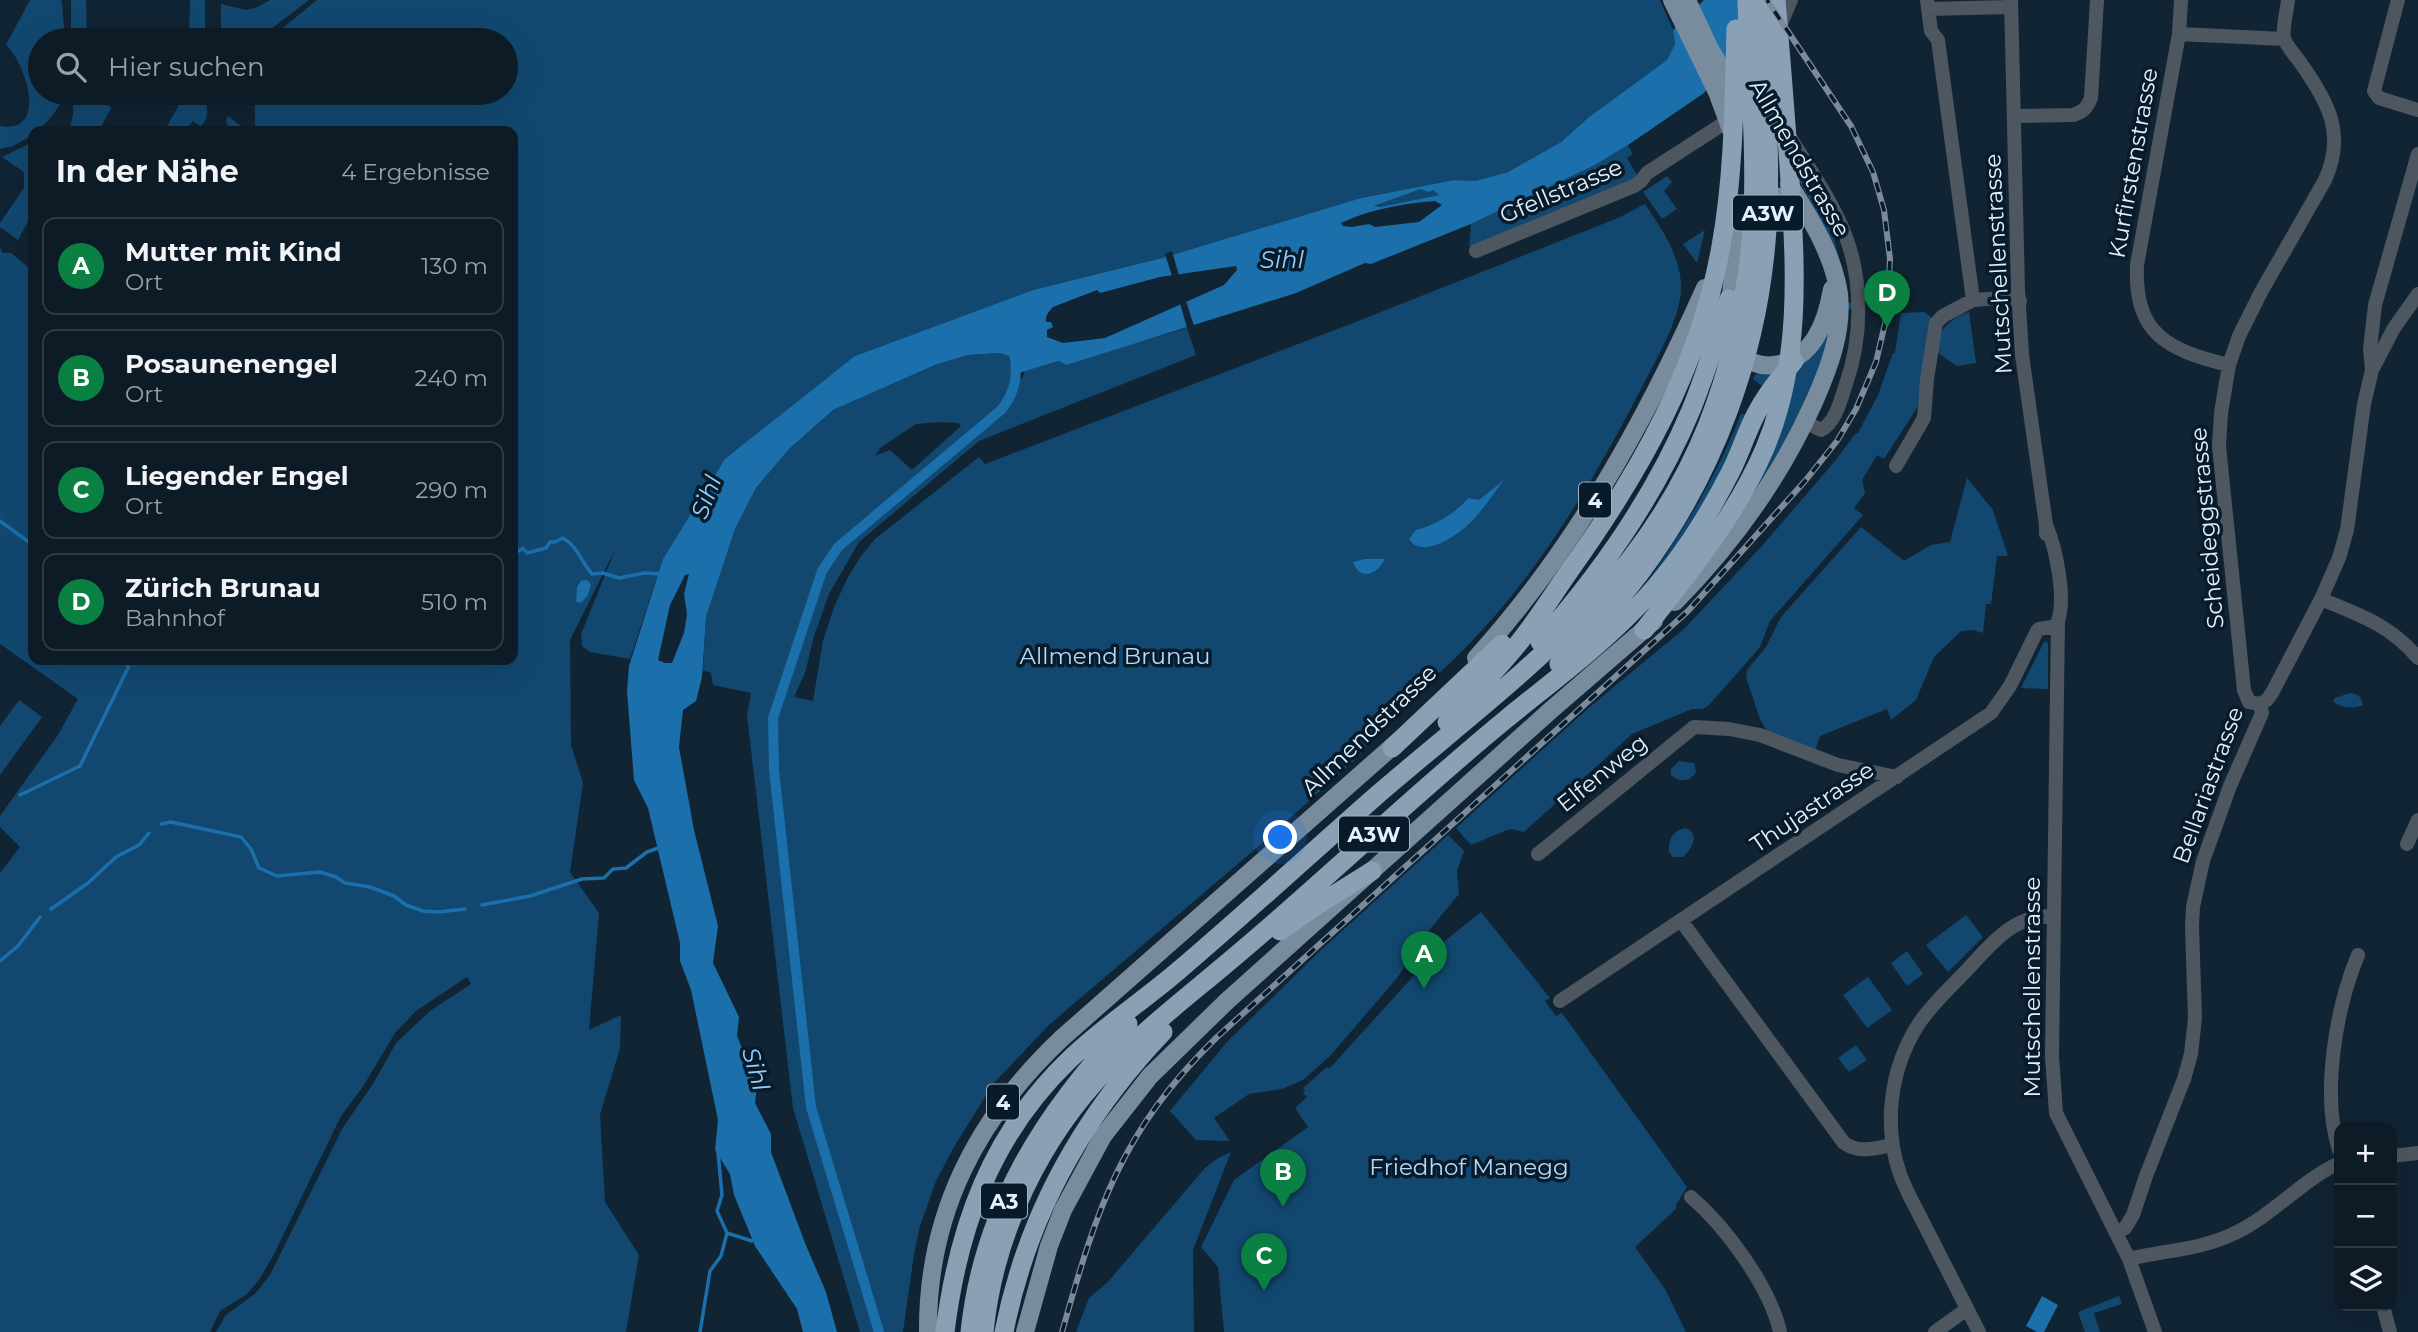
<!DOCTYPE html>
<html lang="de">
<meta charset="utf-8">
<style>
:root{--surface:#0d1b27;--page:#16242f;--text:#f1f3f6;--muted:#9aa1a7;--line:#2d3944;--accent:#0b8043}
body{margin:0;font-family:Montserrat,sans-serif;background:var(--page);color:var(--text)}
.controls{position:absolute;right:21px;bottom:21px;display:grid;overflow:hidden;border-radius:14px;box-shadow:0 7px 28px #0002}
.controls button{width:63px;height:63px;display:grid;place-items:center;padding:0;border:0;border-bottom:2px solid var(--line);background:var(--surface);color:var(--text);font:35px sans-serif}
.you{position:absolute;left:1281px;top:838px;width:24px;height:24px;margin:-18px;border:5px solid #fff;border-radius:50%;background:#1a73e8;box-shadow:0 0 0 10px #1a73e833}
.badge{display:grid;place-items:center;width:46px;height:46px;border-radius:50%;background:var(--accent);color:#fff;font-size:23px;font-weight:700}
.pin{position:absolute;translate:-50% -58px;filter:drop-shadow(0 2px 4px #0008)}
.pin::after{content:'';position:absolute;top:37px;width:24px;height:21px;background:inherit;clip-path:polygon(0 0,100% 0,50% 100%)}
.list{margin:0;padding:0;list-style:none}
h2{display:flex;justify-content:space-between;align-items:center;height:91px;margin:0;padding:0 28px;font-size:30px}
h2 small{font-size:23px;font-weight:400;color:var(--muted)}
.list li{display:grid;grid-template-columns:46px 1fr auto;gap:21px;align-items:center;box-sizing:border-box;height:98px;margin:0 14px 14px;padding:0 14px;border:2px solid var(--line);border-radius:14px}
.list b{display:block;font-size:26px;white-space:nowrap}
.list p{margin:0;font-size:23px;white-space:nowrap;color:var(--muted)}
.list em{font-size:23px;font-style:normal;color:var(--muted)}
.icon{flex:none;width:38px;height:38px;fill:none;stroke:currentColor;stroke-width:2;stroke-linecap:round;stroke-linejoin:round}
.map{position:relative;flex:none;width:2418px;height:1332px;overflow:hidden}
.search{position:absolute;background:var(--surface);box-shadow:0 7px 28px #0002;left:28px;top:28px;width:490px;height:77px;display:flex;align-items:center;gap:18px;box-sizing:border-box;padding:0 24px;border-radius:38px;color:var(--muted);font-size:26px}
.panel{position:absolute;background:var(--surface);box-shadow:0 7px 28px #0002;left:28px;top:126px;width:490px;height:539px;border-radius:14px}
.map>svg:first-child{display:block}
</style>
<div class="map">
<svg width="2418" height="1332" viewBox="0 0 2418 1332">
<rect width="100%" height="100%" fill="#112434"/>
<!-- green -->
<path fill="#124870" fill-rule="evenodd" d="M30,0H61L62,3L65,40H40V93H65C61,107 48,121 38,131H33V135L13,146L0,149V126C49,135 26,63 6,45Z
M71,0H86L87,40H71Z
M190,0H205V40H189Z
M270,0H309L263,35L250,40H221V4L246,10L258,7Z
M317,0H1660L1673,30L1675,44L1667,60L1589,117L1561,142L1508,172L1475,181L1454,180L1361,198L1162,258L1033,290L855,356L663,559L630,659L590,652L582,646L581,634L616,548L570,640L571,745L583,783L570,872L599,913L589,1030L621,1015L620,1048L600,1115L605,1202L639,1255L626,1332H216L226,1315L256,1293L270,1275L342,1129L373,1084L396,1043L430,1011L471,984L467,977L416,1011L395,1033L362,1088L341,1116L274,1254L259,1280L247,1294L220,1311L210,1332H0V873L20,847L0,827V816L58,735L78,699L0,644V247L2,253H11L33,271V660H513V131H229L226,120L228,116L242,127H255V93H506V40H268Z
M73,93H97L111,108L99,131H69L73,115Z
M186,93H205C205,109 212,112 201,127L193,121L185,131H164Z
M33,142V212L18,240L0,227V223L24,188V172L2,157Z
M1628,145L1633,154L1627,158L1637,175L1636,180L1578,205L1469,247L1471,224L1595,165Z
M1667,176L1672,182L1664,191L1677,209L1662,219L1643,192Z
M1800,177L1820,208L1831,232L1838,231L1841,236L1834,239L1842,270L1847,303H1855V309H1848L1837,256L1827,231L1798,179Z
M1421,189L1433,190L1439,195L1380,207H1372Z
M1645,204C1662,229 1682,258 1681,290C1680,318 1657,358 1644,383C1589,491 1522,602 1429,682L1422,677L1421,679L1424,682L1421,686L1416,685L1413,680H1409L1407,686L1411,689L1408,698L1356,759L1260,845L1050,1024L993,1084L954,1147L936,1181L920,1226L914,1254L903,1332H860L793,1108L747,715L751,693L713,685L711,673L703,670L706,617L735,529L756,488L789,449L833,410L935,365L968,355L999,353L1012,357L1014,371L1022,379L1025,371C1078,355 1134,345 1187,328L1196,355L979,441L859,542L829,594L814,636L805,673L794,697L813,701L823,641L834,607L848,577L861,556L875,539L979,457L985,464L1348,325L1618,218ZM940,422L958,423L961,426L912,470L890,450L875,456L880,448L916,424Z
M1705,230L1697,263L1683,244Z
M1836,312L1816,386L1746,513L1796,368Z
M1924,312L1931,317L1917,408L1884,459L1877,455L1862,480L1865,493L1854,508L1863,515L1770,621L1760,647L1755,653L1708,706L1702,709H1692L1632,734L1524,832L1512,829L1507,830L1471,845L1456,828L1592,705L1685,628L1761,547L1835,461L1856,433H1858L1878,395L1893,353H1895L1901,313Z
M1969,312L1976,363L1957,366L1935,351C1938,330 1949,319 1969,312Z
M1779,368L1712,495L1684,541L1635,599C1677,541 1715,481 1741,414H1746L1762,386L1753,379L1757,371Z
M1967,478L1993,510L2008,556H1997L1991,604H1986L1983,633L1973,630L1961,631L1934,657L1916,700L1891,720L1887,709L1820,736L1815,750L1766,730L1760,719L1746,677L1747,670L1766,647L1781,617L1861,527L1904,561L1931,545L1950,542Z
M2046,641L2048,644V689L2021,688L2044,642Z
M2350,693C2359,694 2361,697 2363,705C2355,709 2339,708 2333,701L2335,698Z
M19,700L42,717L0,775V726Z
M1679,761L1694,763L1696,772C1690,782 1679,783 1671,775V769Z
M1685,828C1701,833 1692,849 1683,857H1673L1669,852C1668,840 1672,831 1685,828Z
M1448,835L1464,851L1457,871L1459,894L1430,929L1397,978L1330,1056L1303,1080L1282,1089L1249,1094L1214,1118L1230,1141L1196,1140L1170,1111L1227,1042L1320,951Z
M1481,912L1550,998L1545,1001L1556,1016L1562,1013L1687,1187L1676,1205V1209L1635,1247L1665,1289L1686,1332H1224L1218,1267L1201,1247L1234,1180L1308,1127L1295,1108L1307,1097L1303,1093L1305,1090L1303,1088L1327,1067L1330,1068L1446,940Z
M1966,915L1983,937L1948,972L1926,945Z
M1907,951L1923,974L1907,986L1891,963Z
M1868,977L1892,1010L1867,1028L1843,995Z
M1856,1045L1867,1060L1849,1072L1838,1058Z
M1231,1152L1193,1250L1194,1332H1076L1089,1298L1107,1283L1205,1168L1218,1158Z
M2119,1296L2122,1304L2094,1313L2100,1332H2085L2078,1312Z"/>
<!-- water -->
<path fill="#1b6fab" fill-rule="evenodd" d="M1704,0H1765L1730,58L1704,93L1628,145L1595,165L1471,224L1371,264L1365,263L1296,293L1066,365L1059,361L1019,373L1012,357L999,353L968,355L935,365L833,410L789,449L756,488L735,529L706,617L702,677L696,701L683,710L679,747L694,830L718,926L713,963L739,1017L737,1036L757,1085L755,1103L771,1134V1152L805,1243L826,1292L837,1332H803L797,1309L755,1246L734,1195L730,1174L715,1150L718,1120L691,990L680,961V943L648,808L634,780L627,691L629,666L663,559L725,459L855,356L1033,290L1162,258L1361,198L1454,180L1475,181L1508,172L1561,142L1589,117L1667,60L1675,44L1673,30ZM1421,189L1429,192L1433,190L1439,195L1380,207L1374,206ZM1435,201L1442,205L1419,222L1375,227L1369,224L1352,227L1343,226L1341,223C1368,210 1404,203 1435,201ZM1236,266L1237,270L1224,285L1105,338L1063,343L1047,337V330L1053,327L1051,322H1046C1045,315 1049,312 1053,307L1097,290L1100,293L1160,277ZM689,574L684,594L687,614L684,633L672,663H665L658,660L670,605L685,575Z
M1504,480C1494,493 1485,507 1474,519C1461,533 1423,561 1409,539L1416,530C1432,527 1458,512 1468,498L1479,500Z
M1365,559H1385C1378,574 1360,582 1353,562Z
M587,580L591,584L588,595L581,603L576,602L577,587L581,581Z
M2042,1296L2058,1305L2044,1332H2037L2026,1326Z"/>
<!-- pier -->
<path fill="#112434" d="M1172,251L1180,279H1173L1165,254Z
M1185,298L1195,329L1188,331L1179,300Z"/>
<g fill="none" stroke-linecap="round" stroke-linejoin="round">
<!-- stream -->
<path stroke="#1b6fab" stroke-width="3.5" d="M0,521L33,545
M513,551H519L523,548L527,553L546,548L550,542H555L563,538C578,547 580,560 592,574L603,573L619,578L644,573L661,574
M20,795L80,766L128,668L127,660
M161,824L171,822L241,837L251,849L259,868L277,876L320,872L336,877L345,883L370,887L394,896L406,905L423,911L438,912L465,909
M482,905L530,896L582,879L604,878L613,869L626,868L647,852L661,847
M51,909L88,883L116,857L139,845L149,833
M0,961L18,946L40,917
M718,1152L722,1195L717,1211L727,1233
M700,1332L710,1271L721,1256L727,1233L752,1241L755,1237"/>
<!-- canal -->
<path stroke="#1b6fab" stroke-width="10" d="M879,1332L811,1107L774,770L773,718L822,571L838,547L1001,410C1016,392 1018,374 1014,352"/>
<!-- minor -->
<path stroke="#4e5760" stroke-width="14" d="M1927,0L1931,31L1938,40L1973,300
M2011,0L2018,289L2022,355L2046,525V534
M2181,0L2179,34L2137,265C2134,335 2168,350 2229,365
M2398,0L2374,91L2379,98L2418,110
M1928,9L2011,7
M1779,28L1791,0
M2179,34L2284,39
M2015,116L2073,115C2083,112 2087,108 2091,98L2097,0
M1788,134C1808,167 1832,200 1846,237C1863,283 1862,338 1846,384C1841,399 1836,422 1821,430L1805,422
M1476,251L1634,186L1641,181L1647,173L1729,120
M2372,370L2394,328L2418,294
M1896,466L1924,418L1927,379L1936,323L1943,316L1973,300L2002,298L2020,301
M2046,525C2056,548 2066,597 2058,621L2052,1056L2056,1113L2129,1259L2155,1332
M2321,599C2360,615 2390,625 2418,658
M2260,704L2249,702L2244,690L2219,446L2221,413L2229,365L2239,336L2261,292L2325,180C2346,134 2328,102 2302,65C2297,57 2286,46 2284,38C2282,27 2287,11 2288,0
M2260,704L2267,700L2272,693L2321,599L2339,558L2347,530L2364,404L2372,370L2370,349L2375,305L2418,154
M2407,844L2418,820
M1538,854L1694,727L1729,729L1760,735L1838,765L1897,777
M1682,922L1844,1143C1860,1154 1874,1148 1892,1145
M1560,1001L1991,713L2010,686L2037,631L2039,629L2058,626
M2339,1150C2321,1095 2336,1008 2358,955
M2392,1156L2418,1153
M1691,1197C1726,1227 1770,1287 1780,1332
M2116,1233L2125,1228L2133,1215L2146,1176L2184,1079L2191,1054L2195,1018L2192,926L2193,907L2203,861L2230,786L2262,713L2260,704
M2129,1259C2165,1250 2201,1250 2235,1233C2273,1215 2301,1181 2339,1163
M2383,1306L2390,1332
M1935,1332L1967,1309
M1979,1332C1962,1299 1945,1265 1928,1232C1919,1213 1907,1194 1900,1174C1883,1126 1890,1069 1918,1025C1930,1006 1948,990 1964,973C1991,945 2011,915 2054,916"/>
<!-- major -->
<path stroke="#798c9d" stroke-width="18" d="M1672,0L1717,92L1731,130
M1687,0L1709,47L1737,96
M1727,236C1742,196 1758,191 1799,200
M1729,311L1734,268L1736,224
M1735,351C1745,361 1760,367 1774,365C1813,360 1826,323 1832,289
M1675,602C1733,543 1780,478 1814,402C1829,368 1843,332 1839,294C1833,253 1810,218 1789,184
M1476,658C1575,549 1645,422 1705,288
M928,1332C927,1213 977,1118 1062,1038L1402,738
M1025,1332L1049,1246L1063,1210L1103,1136L1150,1076L1227,1001L1551,710L1654,621"/>
<!-- highway -->
<path stroke="#8aa1b5" stroke-width="19" d="M1644,630C1689,573 1736,516 1765,448C1801,362 1796,272 1790,181C1786,120 1781,60 1776,0
M1540,642C1601,573 1655,496 1691,410C1706,374 1717,336 1729,299
M1559,664C1587,635 1615,606 1640,573C1715,473 1759,353 1767,229C1772,153 1764,76 1762,0
M1447,722C1472,695 1498,669 1521,640C1539,617 1554,593 1570,570C1640,472 1700,367 1721,246C1734,175 1734,101 1736,29
M1392,748L1502,644
M1280,931L1316,906L1372,871
M945,1332C958,1227 991,1135 1069,1060C1103,1027 1143,1001 1178,971C1245,914 1310,854 1376,796C1509,681 1640,595 1708,424C1734,357 1749,287 1753,215C1756,143 1749,71 1747,0
M970,1332C983,1208 1045,1112 1128,1024
M984,1332C994,1233 1040,1138 1109,1067C1151,1023 1200,987 1246,947C1333,873 1416,793 1505,720C1550,683 1597,649 1638,606C1676,567 1705,522 1730,473C1740,454 1746,433 1756,414C1766,394 1780,378 1794,361
M1004,1332C1027,1216 1082,1117 1163,1032"/>
<!-- rail casing -->
<g stroke="#7b8b99" stroke-width="6">
<path id="rail" d="M1062,1332C1097,1208 1121,1131 1216,1038L1688,611L1805,481L1837,441L1856,409L1876,362L1887,315L1890,259L1884,210L1873,172L1851,126L1767,0"/>
</g>
<!-- rail -->
<use href="#rail" stroke="#071b2a" stroke-width="3.5" stroke-dasharray="10" stroke-linecap="butt"/>
</g>
<g text-anchor="middle" dominant-baseline="central" stroke-width="7" stroke-linejoin="round" paint-order="stroke">
<!-- shield labels -->
<g fill="#071b2a" stroke="#a2b0bd" stroke-width="2">
<rect x="1733" y="195.5" width="70" height="35" rx="5"/>
<rect x="1579" y="482.5" width="32" height="35" rx="5"/>
<rect x="1339" y="816.5" width="70" height="35" rx="5"/>
<rect x="987" y="1084.5" width="32" height="35" rx="5"/>
<rect x="981" y="1183.5" width="46" height="35" rx="5"/>
</g>
<g font-size="21" font-weight="bold" fill="#e4f0fc">
<text x="1768" y="213">A3W</text>
<text x="1595" y="500">4</text>
<text x="1374" y="834">A3W</text>
<text x="1003" y="1102">4</text>
<text x="1004" y="1201">A3</text>
</g>
<!-- street labels -->
<g font-size="23" fill="#e4f0fc" stroke="#071b2a">
<text transform="translate(1800 158) rotate(60)">Allmendstrasse</text>
<text transform="translate(2133 163) rotate(-80)">Kurfirstenstrasse</text>
<text transform="translate(1561 191) rotate(-23)">Gfellstrasse</text>
<text transform="translate(1998 264) rotate(-93)">Mutschellenstrasse</text>
<text transform="translate(2207 528) rotate(-95)">Scheideggstrasse</text>
<text transform="translate(1369 730) rotate(-44)">Allmendstrasse</text>
<text transform="translate(1602 773) rotate(-39)">Elfenweg</text>
<text transform="translate(2208 785) rotate(-70)">Bellariastrasse</text>
<text transform="translate(1812 807) rotate(-34)">Thujastrasse</text>
<text transform="translate(2032 987) rotate(-90)">Mutschellenstrasse</text>
</g>
<!-- park labels -->
<g font-size="23" fill="#b4d9fa" stroke="#071b2a">
<text x="1115" y="656">Allmend Brunau</text>
<text x="1469" y="1167">Friedhof Manegg</text>
</g>
<!-- water labels -->
<g font-size="24" font-style="italic" fill="#95cdfe" stroke="#071b2a">
<text x="1282" y="259">Sihl</text>
<text transform="translate(706 497) rotate(-69)">Sihl</text>
<text transform="translate(756 1069) rotate(74)">Sihl</text>
</g>
</g>
</svg>
<div class="controls">
<button>+</button>
<button>−</button>
<button><svg class="icon" aria-label="layers" viewBox="0 0 24 24"><path d="M12 4l9 5-9 5-9-5zM3 14l9 5 9-5"/></svg></button>
</div>
<div class="you"></div>
<div class="pin badge" style="left:1424px;top:989px">A</div>
<div class="pin badge" style="left:1283px;top:1207px">B</div>
<div class="pin badge" style="left:1264px;top:1291px">C</div>
<div class="pin badge" style="left:1887px;top:328px">D</div>
<div class="search"><svg class="icon" aria-label="search" viewBox="0 0 24 24"><circle cx="10" cy="10" r="6"/><path d="M15 15l6 6"/></svg>Hier suchen</div>
<section class="panel">
<h2>In der Nähe<small>4 Ergebnisse</small></h2>
<ul class="list">
<li><span class="badge">A</span><div><b>Mutter mit Kind</b><p>Ort</p></div><em>130 m</em></li>
<li><span class="badge">B</span><div><b>Posaunenengel</b><p>Ort</p></div><em>240 m</em></li>
<li><span class="badge">C</span><div><b>Liegender Engel</b><p>Ort</p></div><em>290 m</em></li>
<li><span class="badge">D</span><div><b>Zürich Brunau</b><p>Bahnhof</p></div><em>510 m</em></li>
</ul>
</section>
</div>
